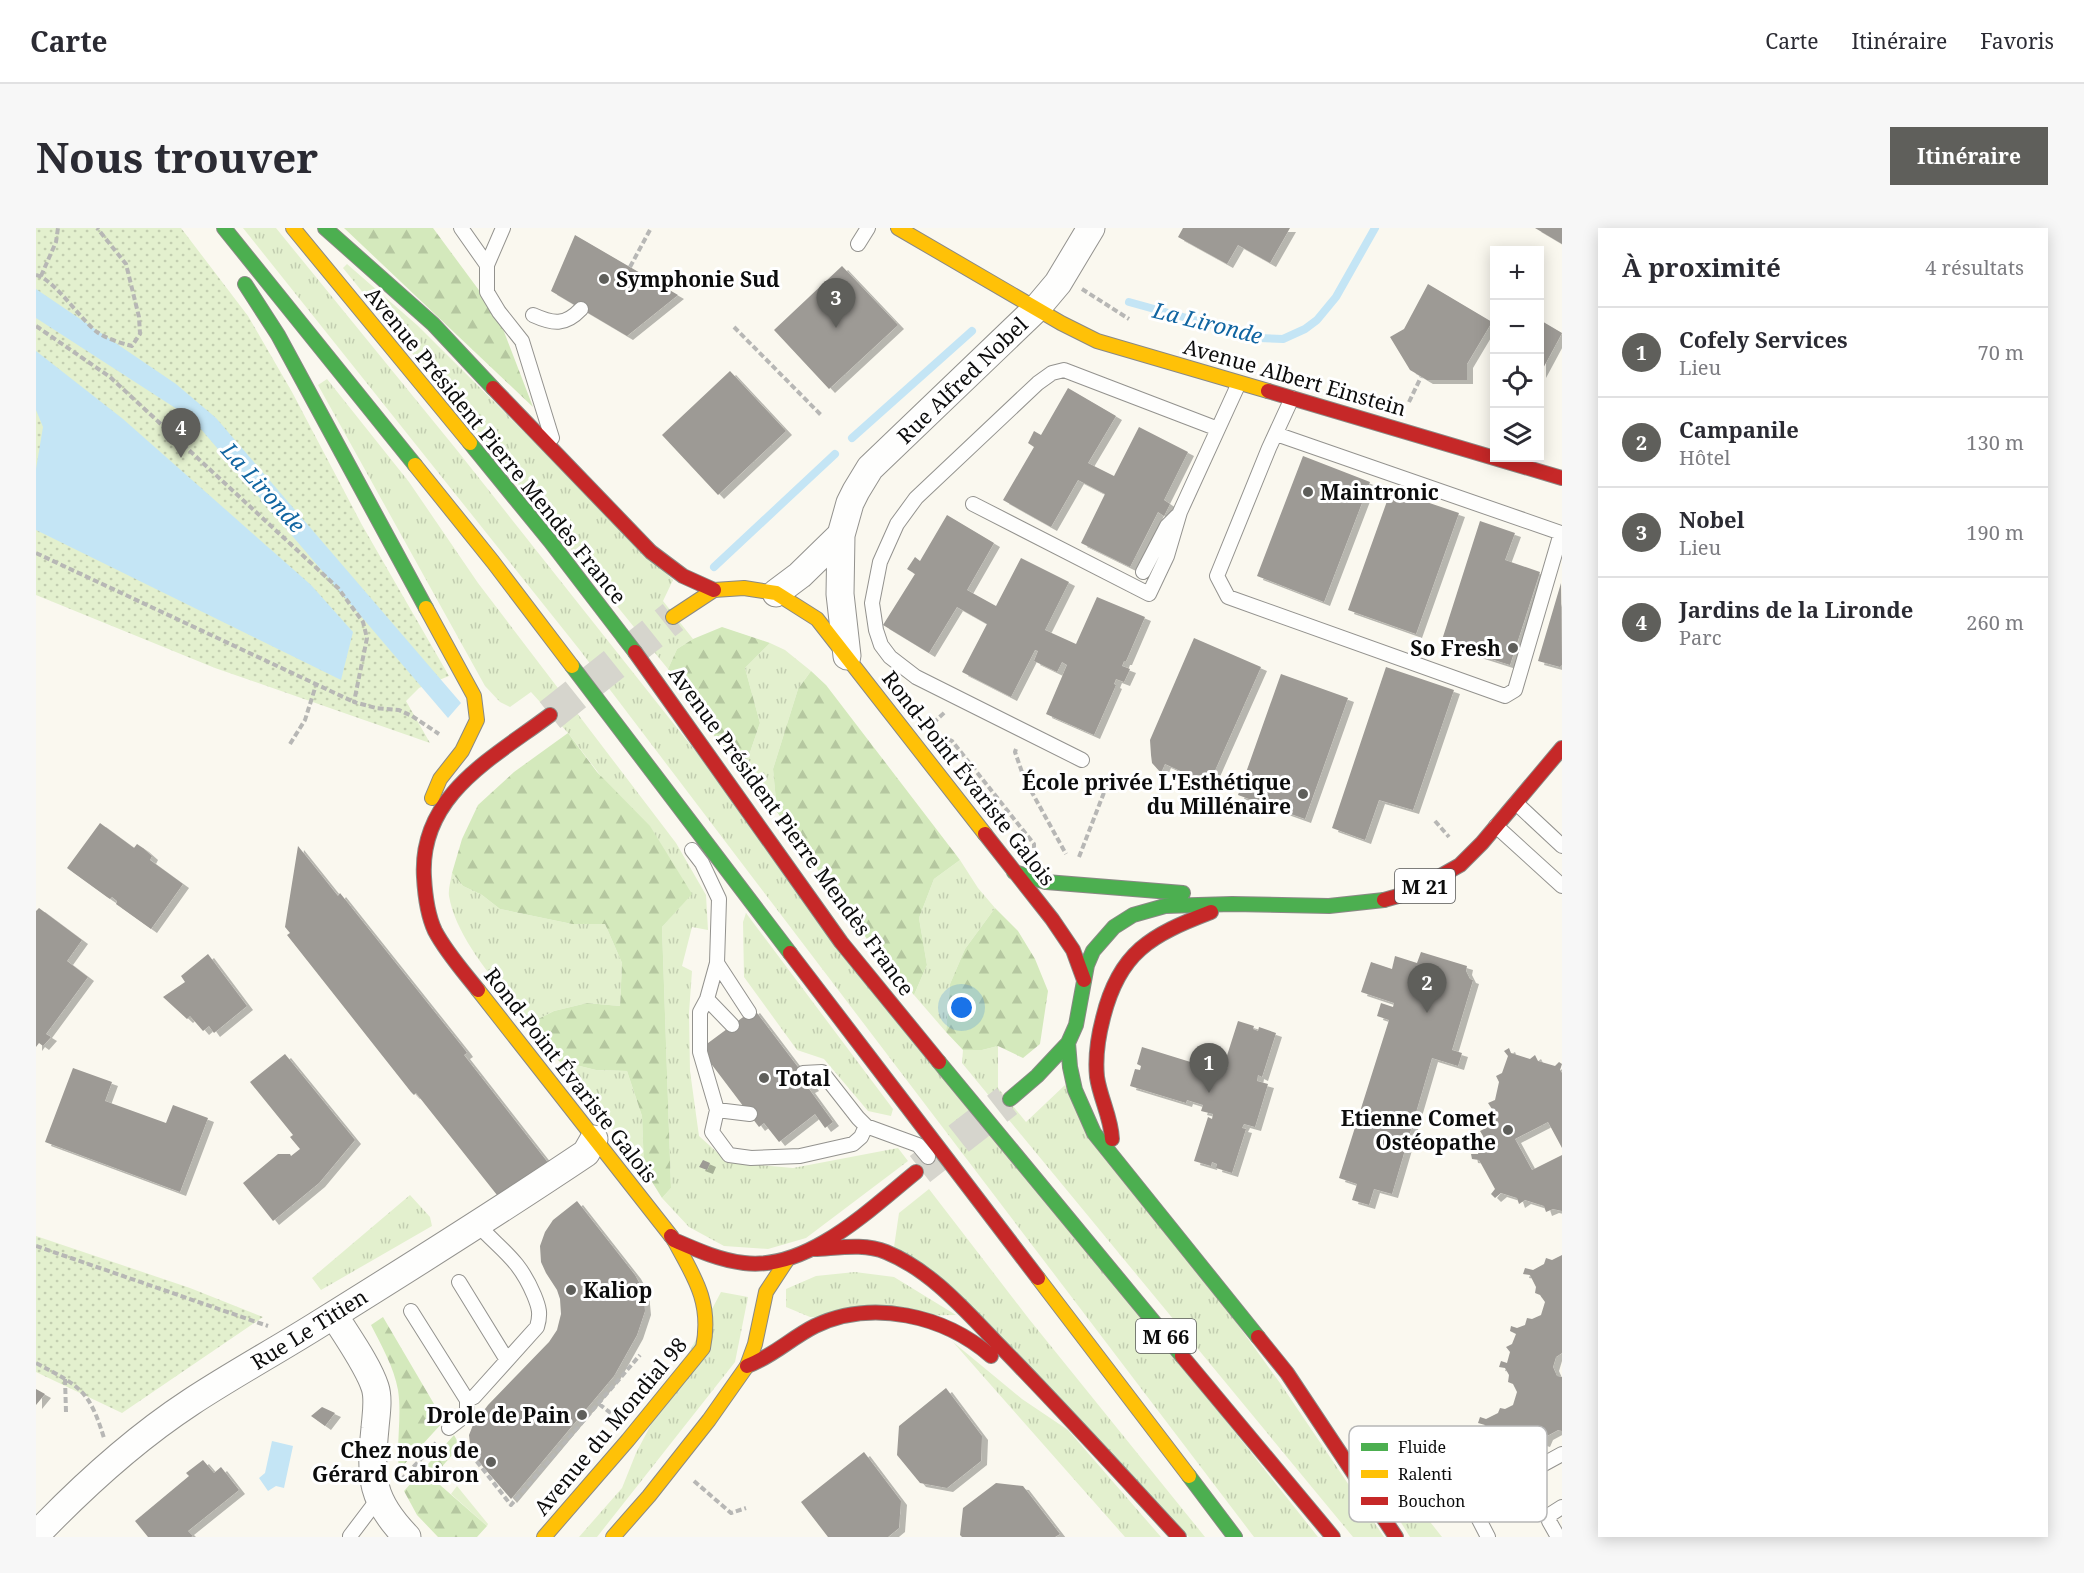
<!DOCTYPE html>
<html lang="fr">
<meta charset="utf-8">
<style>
:root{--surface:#fff;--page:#f7f7f7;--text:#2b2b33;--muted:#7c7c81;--line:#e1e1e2;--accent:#5f5f5b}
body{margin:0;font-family:"Noto Serif",serif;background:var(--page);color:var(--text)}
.controls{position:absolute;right:18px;top:18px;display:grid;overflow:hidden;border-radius:0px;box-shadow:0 3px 15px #0003}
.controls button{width:54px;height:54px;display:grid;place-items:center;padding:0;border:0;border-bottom:2px solid var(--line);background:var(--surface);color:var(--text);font:30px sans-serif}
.you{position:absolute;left:926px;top:780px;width:21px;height:21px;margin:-15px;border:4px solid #fff;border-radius:50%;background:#1a73e8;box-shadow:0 0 0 9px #1a73e833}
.badge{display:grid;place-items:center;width:39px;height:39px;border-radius:50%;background:var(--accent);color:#fff;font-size:20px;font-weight:700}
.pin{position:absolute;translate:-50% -50px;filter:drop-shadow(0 2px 3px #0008)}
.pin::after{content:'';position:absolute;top:32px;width:21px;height:18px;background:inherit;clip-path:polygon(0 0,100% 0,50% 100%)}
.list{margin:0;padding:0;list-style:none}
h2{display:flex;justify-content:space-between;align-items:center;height:78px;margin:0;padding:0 24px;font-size:26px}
h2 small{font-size:20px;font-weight:400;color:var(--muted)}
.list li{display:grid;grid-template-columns:39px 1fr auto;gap:18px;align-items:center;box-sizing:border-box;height:90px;padding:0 24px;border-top:2px solid var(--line)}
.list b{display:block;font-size:22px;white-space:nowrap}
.list p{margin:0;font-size:20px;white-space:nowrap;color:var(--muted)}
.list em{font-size:20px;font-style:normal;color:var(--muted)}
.icon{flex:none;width:33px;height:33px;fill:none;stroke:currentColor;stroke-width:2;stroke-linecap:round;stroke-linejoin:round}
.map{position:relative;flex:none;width:1526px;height:1309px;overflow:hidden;border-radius:0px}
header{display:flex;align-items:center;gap:36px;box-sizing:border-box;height:84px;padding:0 30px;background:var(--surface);border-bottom:2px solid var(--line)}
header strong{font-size:28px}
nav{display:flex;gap:33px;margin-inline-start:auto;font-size:21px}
.intro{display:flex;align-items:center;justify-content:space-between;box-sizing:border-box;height:144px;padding:0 36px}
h1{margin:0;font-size:42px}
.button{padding:15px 27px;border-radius:0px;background:var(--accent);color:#fff;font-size:21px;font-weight:700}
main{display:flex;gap:36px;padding:0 36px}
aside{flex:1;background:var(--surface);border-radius:0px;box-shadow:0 3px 15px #0003}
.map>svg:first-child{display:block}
</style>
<header>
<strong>Carte</strong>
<nav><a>Carte</a><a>Itinéraire</a><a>Favoris</a></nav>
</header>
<div class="intro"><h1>Nous trouver</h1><a class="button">Itinéraire</a></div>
<main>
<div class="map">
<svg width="1526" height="1309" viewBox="0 0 1526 1309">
<defs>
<pattern id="grass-tufts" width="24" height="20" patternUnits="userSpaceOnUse" patternTransform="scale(1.5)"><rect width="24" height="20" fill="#e3f0ce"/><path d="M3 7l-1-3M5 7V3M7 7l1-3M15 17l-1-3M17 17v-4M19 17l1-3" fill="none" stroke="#c2cdb0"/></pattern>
<pattern id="forest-firs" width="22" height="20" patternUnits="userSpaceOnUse" patternTransform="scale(1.5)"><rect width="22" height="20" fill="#d4e9bc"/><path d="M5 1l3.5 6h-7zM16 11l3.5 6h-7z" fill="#b5c7a0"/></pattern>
<pattern id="park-dots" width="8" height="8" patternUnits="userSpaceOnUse" patternTransform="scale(1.5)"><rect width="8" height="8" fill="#e3f0ce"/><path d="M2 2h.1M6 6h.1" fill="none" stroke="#c2cdb0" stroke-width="1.8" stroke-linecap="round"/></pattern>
<filter id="shadow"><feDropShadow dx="6" dy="4" stdDeviation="0" flood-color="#0004"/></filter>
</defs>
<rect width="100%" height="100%" fill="#faf8ef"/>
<!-- grass -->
<path fill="url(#grass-tufts)" d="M207,0H240L420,221L1282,1309H1218L543,421Z
M311,36L381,97L637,352L627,373L657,411L641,421L632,441L307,40Z
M291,151L373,254L442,355L640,615L670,667L672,702L656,699L646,738L656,743L653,785L654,843L663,908L692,934L757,940L862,920L872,933L770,1010L732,1021L688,1018L653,999L626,970L635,960L626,699L655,666L532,505L495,464L474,479L464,474L449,458L282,157Z
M734,415L749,422L775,443L762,461L737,541L741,584L708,542L724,495L709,440Z
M924,632L942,660L959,680L929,721L914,756L910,804L878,767L891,737L883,690L898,651Z
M416,645L427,658L446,667L464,681L536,696H569L586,735L584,778L551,775L518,783L496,794C466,764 420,711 413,668C412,661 415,652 416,645Z
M710,685L857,881L855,888L832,883L788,831L761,822L708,749L707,694Z
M962,818V860L990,894L1029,857L1244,1155L1348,1309H1317L926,835L927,822H946Z
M523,833L560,842L591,843L606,888L608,941Z
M893,961L993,1091L1169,1309H1153L858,1019L863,985Z
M374,967L394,989L396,998L285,1062L276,1050Z
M819,1044L858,1049L920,1087L774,1089L750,1079V1061L780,1048Z
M685,1064L712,1069L699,1134L561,1309H543L586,1260L600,1225Z
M917,1114L986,1171L1032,1202L1125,1309H1089Z
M1351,1239L1406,1309H1374L1344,1261Z
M421,1258L452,1296L451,1298L415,1266Z"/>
<!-- forest -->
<path fill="url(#forest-firs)" d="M308,0H397L462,88L497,179Z
M686,399L734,415L709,440L724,495L708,542L688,522L632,441L641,421L657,411Z
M775,443L790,457L924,632L898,651L883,690L891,737L878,767L838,721L741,584L737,541L762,461Z
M532,505L561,544L614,598L656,666L626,699L635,960L626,970L608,941L606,888L591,843L560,842L523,833L496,794L518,783L551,775L584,778L586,735L569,696H536L464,681L446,667L427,658L416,645L426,611L442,577L478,544Z
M959,680L982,703L999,731L1012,763L1004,816L987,830L962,818L946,822H927L910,804L914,756L929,721Z
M347,1089L408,1193L363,1242C360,1215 366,1188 362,1162C358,1139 345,1117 335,1097Z
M418,1207L424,1218L396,1250L451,1298L441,1309H402L381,1287L368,1263Z"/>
<!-- park -->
<path fill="url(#park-dots)" d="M0,0H145L212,88L256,164L326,297L413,448L383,460L370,473L394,515L179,440L0,367Z
M0,1008L154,1060L227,1089L86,1185L0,1144Z"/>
<!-- water -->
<path fill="#c4e5f5" d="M0,61L140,156L180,190L425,475L412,490L164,200L147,185L0,90Z
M0,123L87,191L275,357L317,404L305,452L0,302V241L7,199L0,182Z
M236,1213L257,1218L248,1260L240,1258L232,1263L223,1250L229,1245Z"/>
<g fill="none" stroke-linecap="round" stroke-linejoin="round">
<!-- stream -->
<path stroke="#c4e5f5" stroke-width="8" d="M1093,74L1223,110L1247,111L1269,101L1281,92L1300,69L1339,0
M816,210L936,103
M678,339L799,226"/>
</g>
<!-- building -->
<path fill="#9d9a95" filter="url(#shadow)" d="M1147,0H1254L1234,35L1202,17L1191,36L1142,9Z
M1499,0H1526V16Z
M539,7L642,67L591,108L515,63Z
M806,38L862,97L793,161L738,102Z
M1392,56L1456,94L1431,136V152H1391L1374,142L1354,109L1368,101Z
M1504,92L1526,105L1504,146Z
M694,143L750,203L682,267L626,207Z
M1032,160L1080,188L1052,235L1078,248L1103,199L1152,224L1128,272L1134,276L1128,288L1122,284L1094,339L1045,315L1069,266L1042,252L1015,299L967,272L998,219L992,215L998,203L1005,207Z
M1267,228L1334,254L1288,374L1221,348Z
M1355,262L1423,285L1380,406L1312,382Z
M911,287L958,315L931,362L960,378L985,330L1033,354L1009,402L1040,416L1061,369L1109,389L1090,433H1088L1086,438L1094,441L1088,454L1080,451L1078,456L1080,457L1058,507L1010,486L1031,437L1026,434L1021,444L998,433L1002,423L999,422L975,469L926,444L951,396L921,379L893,425L847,397L879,346L871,341L879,329L884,333Z
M1444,293L1479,305L1469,332L1504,344L1474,437L1405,415Z
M1525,355L1526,437L1524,439L1502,433Z
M1158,410L1225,439L1173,556L1129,536L1125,545L1116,535L1115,527L1114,512L1117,505Z
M1350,439L1418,462L1377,582L1343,572L1329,612L1296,600Z
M1245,446L1312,470L1269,591L1202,567Z
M64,595L98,620L101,616L107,620L116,628L114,632L147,656L115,701L80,676L81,673L76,669L74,671L71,669L31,640Z
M262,618L302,668L304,665L429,822L431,825L428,827L513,936L461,967L380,865L378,867L375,864L251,707L254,705L249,699Z
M3,680L46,712L31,733L52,749L10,806L15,809L7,818L3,815L0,819V683Z
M1385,724L1431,738L1430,743L1434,751L1437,752L1416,822L1426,825L1422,838L1396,830L1356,966L1338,961L1333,977L1316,972L1321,956L1303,950L1353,792L1341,788L1345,775L1357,779L1358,775L1325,764L1335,734L1356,741L1359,728L1381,735Z
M172,726L211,778L178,805L173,798L167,803L154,788L151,791L127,769L149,754L145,748Z
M718,781L777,859L773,861L797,894L789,900L779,886L743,914L728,895L723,899L664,821Z
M1202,793L1218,798L1217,801L1222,803L1223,799L1240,805L1226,849L1222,847L1221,853L1232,856L1219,899L1208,896L1206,900L1210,901L1196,945L1180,940L1181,936L1176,934L1175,938L1158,933L1172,889L1176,891L1177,886L1165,883L1167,877L1151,872L1150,875L1094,858L1099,841L1104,842L1105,838L1101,836L1106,819L1161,836V840L1177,845L1178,839L1190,843L1192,838L1188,837Z
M1473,820L1475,825L1494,831L1499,827L1502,833L1519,838L1523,834L1526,836L1524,842L1526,845V920L1512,894L1479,911L1496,942L1526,927V983L1517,981L1510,984L1508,978L1489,972L1483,976L1481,970L1465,965L1459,970L1455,966L1459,961L1443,932L1436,931L1435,926H1442L1447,908L1444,903L1450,900L1456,881L1452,875L1459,872L1463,854L1460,848L1466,845L1472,828L1468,823Z
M249,826L319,912L283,955L237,993L207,955L242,926H254L255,928L264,921L254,909L257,907L214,854Z
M37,840L76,854L69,873L130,895L137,877L172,890L144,964L9,914Z
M667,932L674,935L671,942L663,939Z
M541,973L599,1047L607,1062L609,1083L601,1107L578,1148L475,1271L435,1225L433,1207L437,1197L452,1177L513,1114L521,1102L525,1086L524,1071L521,1062L510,1045L505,1034L504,1018L509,1004L517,992Z
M1526,1027V1125L1520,1129L1517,1139L1521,1148L1526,1149V1203L1522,1202L1511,1208L1508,1215L1502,1213L1490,1220L1488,1224L1482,1223L1471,1230L1469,1235L1464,1233L1466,1228L1459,1216L1453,1214L1455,1207L1449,1197L1442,1195L1444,1189L1450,1191L1462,1185L1464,1180L1469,1181L1477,1177L1481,1164L1477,1156L1472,1154L1473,1147L1469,1140L1463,1139L1465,1133L1471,1135L1474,1124L1470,1119L1476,1116L1480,1106L1474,1103L1475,1098L1481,1100L1489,1097L1491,1090L1496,1091L1505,1087L1509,1074L1504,1067L1499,1065L1500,1059L1494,1047L1487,1046L1489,1040L1497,1042L1508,1036L1510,1030L1516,1032Z
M910,1160L946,1208L945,1233L911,1260L884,1255L861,1227L863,1198Z
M0,1161L9,1166L0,1177Z
M286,1179L299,1185L289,1198L275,1188Z
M828,1224L865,1273L863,1300L852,1309H792L765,1274Z
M167,1232L178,1245L185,1239L203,1262L152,1303L157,1308L155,1309H112L99,1293L153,1248L150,1245Z
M960,1255L987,1258L1024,1306L1019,1309H926L924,1307L927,1280Z"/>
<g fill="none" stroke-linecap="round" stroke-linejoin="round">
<!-- primary-tunnel -->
<path stroke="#d6d5cd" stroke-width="33" stroke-dasharray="33 16" stroke-linecap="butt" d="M514,487L637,389
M884,941L971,873"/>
<!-- lane casing -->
<g stroke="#93928e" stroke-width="16">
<path id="lane" d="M425,0L451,37
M467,0L451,37V64L463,84L486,113L516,210
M822,16L832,0
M497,87C517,96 529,98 545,81
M1240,206L1525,305L1479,462L1469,468L1192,369L1181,348L1233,220L1256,170
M937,276L1113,366L1131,328L1144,284L1203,155
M1107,344L1131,298L1141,288
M1046,532L880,449L854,429L845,417L840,402L836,375L844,334L861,296L880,270L1002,155L1016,145L1028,142L1182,201
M1480,575L1526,618
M1460,598L1526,658
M656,622L666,635L683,671L681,735L713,784
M681,735L671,771L664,784V824L681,882L676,904L693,927L715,930L764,928L817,916L825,909L830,898
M671,771L696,797
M767,845L786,844L822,890L830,898L882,917L892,929
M681,882L714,886
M423,1054L471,1132
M375,1083L431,1172L438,1169L501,1099C505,1086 503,1079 498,1067C483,1031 466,1023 441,996
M413,1200L431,1186V1172
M314,1308L342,1271
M1452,1309L1435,1276L1526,1226
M1522,1309L1513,1293L1515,1286L1526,1279"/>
</g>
<!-- street casing -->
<g stroke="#93928e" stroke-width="29">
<path id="street" d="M740,365L764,347L805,307
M811,428L804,366L805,307L814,275L820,263L834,240L1001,80L1022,55L1055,0
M298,1087C310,1107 332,1137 339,1159C343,1171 340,1187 339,1200C334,1250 335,1272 371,1309
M0,1307C47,1258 97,1212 155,1174C196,1147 240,1123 283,1096C373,1040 462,984 550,925L558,911"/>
</g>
<!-- fast casing -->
<g stroke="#8a8985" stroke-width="16">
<path id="fast" d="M188,0L379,237
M289,0L397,96L457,160
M209,56L242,107L390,380
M434,215L514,313L599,424
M536,438L754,725
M978,644L1010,654L1147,665
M1032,815L1034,839L1039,862L1058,905L1222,1109
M903,834L1146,1128
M974,871L1001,848L1032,815L1040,797L1051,737L1057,723L1078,699L1097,687L1129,678L1196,676L1293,678L1348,672
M1153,1248L1199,1309"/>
</g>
<!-- slow casing -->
<g stroke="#8a8985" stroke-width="16">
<path id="slow" d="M257,0L434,215
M862,0L1025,95L1061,113L1232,163
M379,237L457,334L536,438
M390,380L438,468L441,492L426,523L404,551L396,570
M637,389L678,362L708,360L740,365L781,391L949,606
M442,762L635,1008
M1002,1050L1153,1248
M508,1309L592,1212L667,1120C676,1075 659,1050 638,1012
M577,1309L613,1268L673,1192L711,1138L719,1116L730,1064L751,1032"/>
</g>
<!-- jam casing -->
<g stroke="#8a8985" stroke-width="16">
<path id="jam" d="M457,160L615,324L647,348L678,362
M1232,163L1526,250
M599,424L805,714L903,834
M949,606L1016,691L1037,722L1048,752
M1348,672L1376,664L1424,637L1446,615L1526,520
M754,725L1002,1050
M442,762C427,743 410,724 399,703C391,686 389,667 388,649C383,567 457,530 514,487
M1076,911C1075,889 1064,870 1061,849C1059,829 1062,809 1067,790C1083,724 1115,707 1175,684
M635,1008L638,1012C661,1022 683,1032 708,1035C772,1043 834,981 880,944
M778,1021C802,1020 828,1015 850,1024C894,1042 927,1080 959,1113C1022,1177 1082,1243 1143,1309
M1222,1109L1251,1145L1360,1309
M1146,1128L1297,1309
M711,1138C736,1129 755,1110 779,1098C836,1071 908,1087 955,1128"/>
</g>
<!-- path -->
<path stroke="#b7b7b5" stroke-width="4" stroke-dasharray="6 3" stroke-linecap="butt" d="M594,39L615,0
M0,47C18,51 45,92 61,104C71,111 85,115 96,118L104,106L103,89L90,36L61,0
M5,48L20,14L22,0
M1046,61L1093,91
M0,98L74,149L302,360L327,394L331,410L318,474L340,480L363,482L376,488L403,506
M698,99L785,187
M1373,174L1385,149
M0,325L318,474
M897,495L909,484
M912,511L916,513L998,616V620
M254,516L269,492L280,457
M980,521L979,524L988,550L1030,626
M1399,593L1413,609
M1043,629L1074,549
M0,1018L232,1098
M0,1135C43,1158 53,1161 68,1210
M29,1151L30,1184
M563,1176L576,1186
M424,1212L475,1277L604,1127
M365,1252L401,1214
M658,1253L695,1285L710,1280"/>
<!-- lane -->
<use href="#lane" stroke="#fefefd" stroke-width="14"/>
<!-- street -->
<use href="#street" stroke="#fefefd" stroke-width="27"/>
<!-- fast -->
<use href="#fast" stroke="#4caf50" stroke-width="14"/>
<!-- slow -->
<use href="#slow" stroke="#ffc107" stroke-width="14"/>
<!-- jam -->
<use href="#jam" stroke="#c62828" stroke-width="14"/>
</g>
<!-- markers -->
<g fill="#5f5f5b" stroke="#fff" stroke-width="2">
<circle cx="568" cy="51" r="6"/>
<circle cx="1272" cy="264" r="6"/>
<circle cx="1477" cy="420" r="6"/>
<circle cx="1267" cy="566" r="6"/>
<circle cx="728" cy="850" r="6"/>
<circle cx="1472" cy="902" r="6"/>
<circle cx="535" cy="1062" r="6"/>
<circle cx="546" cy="1187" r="6"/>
<circle cx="455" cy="1234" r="6"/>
</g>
<g text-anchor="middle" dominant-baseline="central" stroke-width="6" stroke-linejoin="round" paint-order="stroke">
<!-- shield labels -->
<g fill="#fff" stroke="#555" stroke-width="1.5">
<rect x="1359" y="641" width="60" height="34" rx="4.5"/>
<rect x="1100" y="1091" width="60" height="34" rx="4.5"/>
</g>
<g font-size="20" font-weight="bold" fill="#0c0c0c">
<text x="1389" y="658">M 21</text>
<text x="1130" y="1108">M 66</text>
</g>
<!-- poi labels -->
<g font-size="21" font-weight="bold" fill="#0c0c0c" stroke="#fff" text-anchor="end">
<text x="580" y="51" text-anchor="start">Symphonie Sud</text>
<text x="1284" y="264" text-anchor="start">Maintronic</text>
<text x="1465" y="420">So Fresh</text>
<text x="1255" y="554">École privée L'Esthétique<tspan x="1255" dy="24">du Millénaire</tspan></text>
<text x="740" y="850" text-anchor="start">Total</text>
<text x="1460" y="890">Etienne Comet<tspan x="1460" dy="24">Ostéopathe</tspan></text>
<text x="547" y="1062" text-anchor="start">Kaliop</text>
<text x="534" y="1187">Drole de Pain</text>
<text x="443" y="1222">Chez nous de<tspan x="443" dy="24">Gérard Cabiron</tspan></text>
</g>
<!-- street labels -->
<g font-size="21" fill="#0c0c0c" stroke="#fff">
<text transform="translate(1259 149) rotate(16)">Avenue Albert Einstein</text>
<text transform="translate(926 152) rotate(-44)">Rue Alfred Nobel</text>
<text transform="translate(460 217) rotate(51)">Avenue Président Pierre Mendès France</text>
<text transform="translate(933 550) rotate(52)">Rond-Point Évariste Galois</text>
<text transform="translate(756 603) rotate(54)">Avenue Président Pierre Mendès France</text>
<text transform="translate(535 847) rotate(52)">Rond-Point Évariste Galois</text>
<text transform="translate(273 1101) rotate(-32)">Rue Le Titien</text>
<text transform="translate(574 1198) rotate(-50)">Avenue du Mondial 98</text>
</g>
<!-- water labels -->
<g font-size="22" font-style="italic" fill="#1165a1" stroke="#fff">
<text transform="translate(1172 94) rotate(14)">La Lironde</text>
<text transform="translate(228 259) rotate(48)">La Lironde</text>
</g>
</g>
<!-- legend -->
<rect x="1313" y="1198" width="198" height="96" rx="9" fill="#fff" stroke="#b6b6b6" stroke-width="1.5"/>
<rect x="1325" y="1215" width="27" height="8" fill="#4caf50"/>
<rect x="1325" y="1242" width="27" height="8" fill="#ffc107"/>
<rect x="1325" y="1269" width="27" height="8" fill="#c62828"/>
<g font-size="16" fill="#0c0c0c">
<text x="1362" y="1225">Fluide</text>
<text x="1362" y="1252">Ralenti</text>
<text x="1362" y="1279">Bouchon</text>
</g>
</svg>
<div class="controls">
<button>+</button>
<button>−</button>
<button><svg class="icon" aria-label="locate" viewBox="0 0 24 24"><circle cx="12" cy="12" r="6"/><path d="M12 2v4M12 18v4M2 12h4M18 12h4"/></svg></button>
<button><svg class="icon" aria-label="layers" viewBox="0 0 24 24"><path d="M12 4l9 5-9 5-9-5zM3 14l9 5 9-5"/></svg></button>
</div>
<div class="you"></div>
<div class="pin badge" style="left:1173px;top:865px">1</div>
<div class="pin badge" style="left:1391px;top:785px">2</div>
<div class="pin badge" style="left:800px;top:100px">3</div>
<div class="pin badge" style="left:145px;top:230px">4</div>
</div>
<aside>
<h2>À proximité<small>4 résultats</small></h2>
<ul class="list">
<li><span class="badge">1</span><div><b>Cofely Services</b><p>Lieu</p></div><em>70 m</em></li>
<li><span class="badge">2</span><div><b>Campanile</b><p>Hôtel</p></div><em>130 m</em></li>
<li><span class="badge">3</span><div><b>Nobel</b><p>Lieu</p></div><em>190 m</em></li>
<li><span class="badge">4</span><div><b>Jardins de la Lironde</b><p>Parc</p></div><em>260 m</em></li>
</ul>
</aside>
</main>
